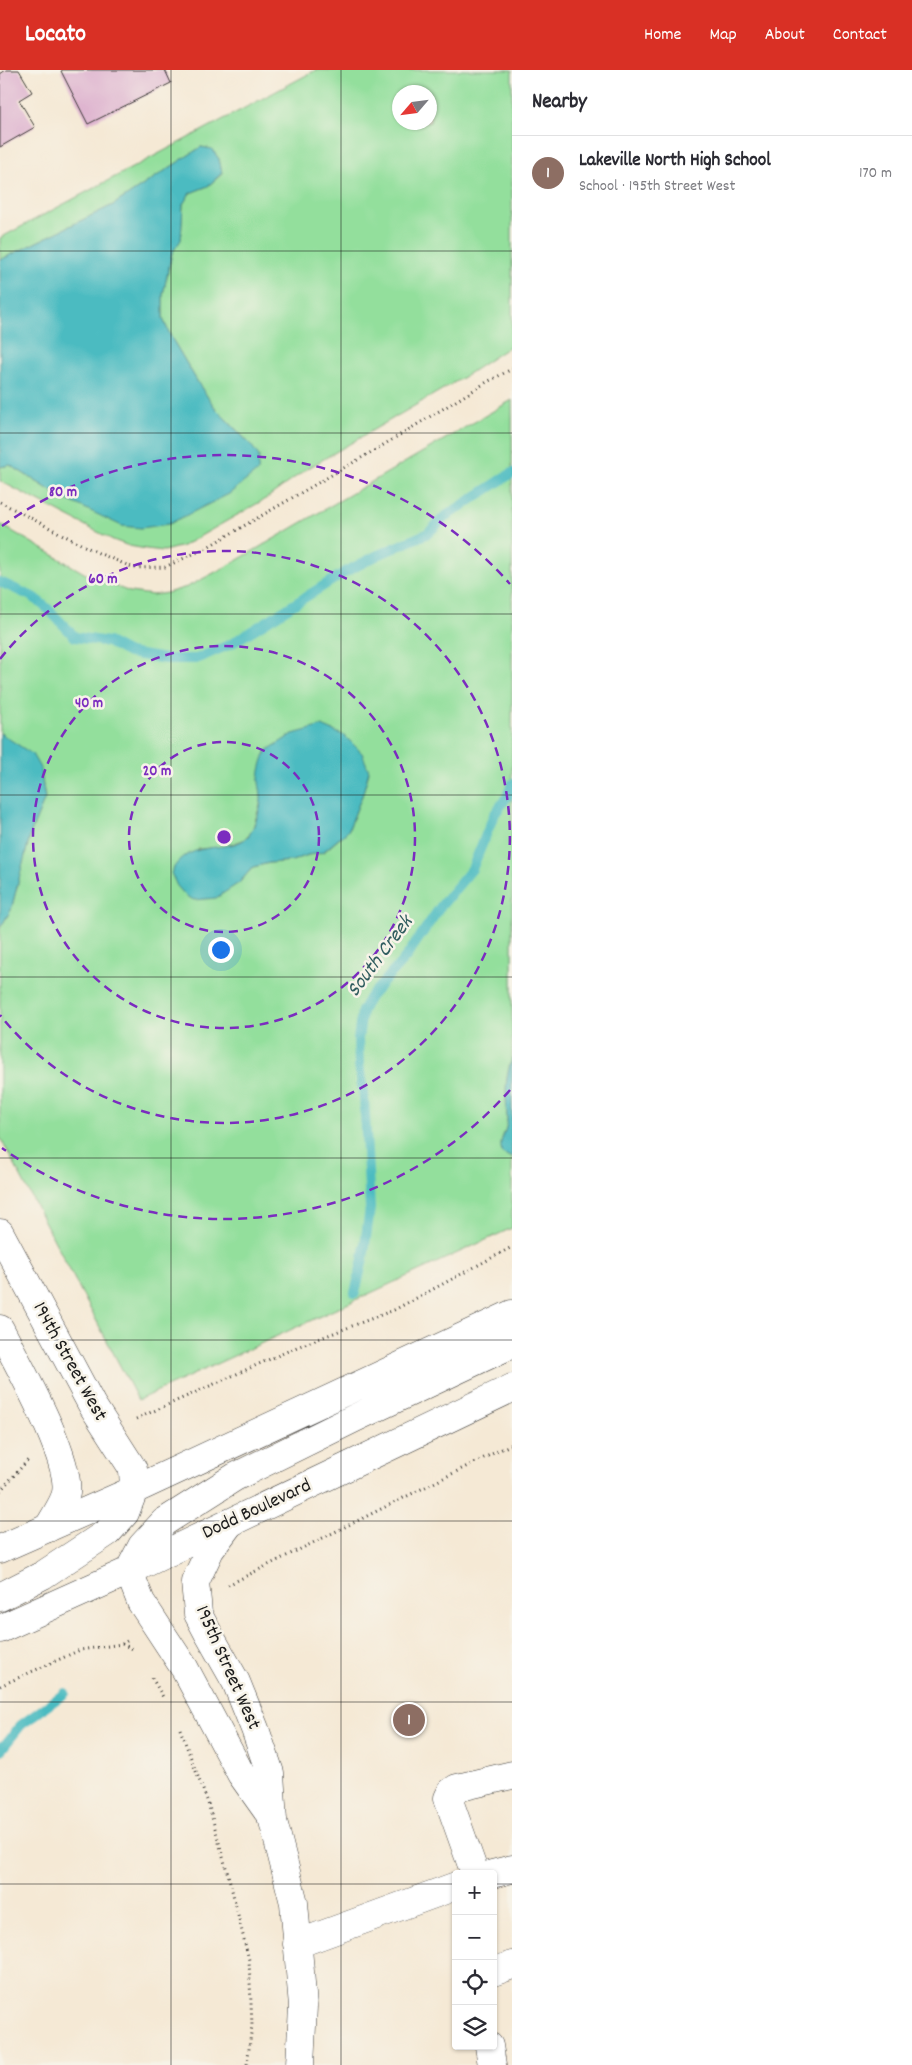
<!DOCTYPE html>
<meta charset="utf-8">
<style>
:root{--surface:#fff;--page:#f2f2f3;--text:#2b2b33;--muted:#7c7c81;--line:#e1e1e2;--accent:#d93025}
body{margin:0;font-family:Dekko,sans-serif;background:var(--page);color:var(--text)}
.controls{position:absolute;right:15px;bottom:15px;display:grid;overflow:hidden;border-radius:5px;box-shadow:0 1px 4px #0004}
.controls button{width:45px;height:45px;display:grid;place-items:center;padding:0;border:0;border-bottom:1px solid var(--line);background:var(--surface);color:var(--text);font:25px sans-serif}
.compass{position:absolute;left:392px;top:15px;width:45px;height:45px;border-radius:50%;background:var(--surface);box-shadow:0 1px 4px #0004;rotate:242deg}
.you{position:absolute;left:220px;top:879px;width:18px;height:18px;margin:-12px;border:4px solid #fff;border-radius:50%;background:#1a73e8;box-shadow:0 0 0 8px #1a73e833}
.badge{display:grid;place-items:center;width:32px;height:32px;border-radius:50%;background:var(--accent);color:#fff;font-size:16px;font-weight:700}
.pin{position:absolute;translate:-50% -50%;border:2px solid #fff;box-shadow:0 1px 5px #0006}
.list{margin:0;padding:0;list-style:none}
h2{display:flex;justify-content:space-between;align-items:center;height:65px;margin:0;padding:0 20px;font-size:21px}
h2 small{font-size:16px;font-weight:400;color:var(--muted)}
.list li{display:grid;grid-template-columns:32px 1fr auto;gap:15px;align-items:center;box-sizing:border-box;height:75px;padding:0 20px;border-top:1px solid var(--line)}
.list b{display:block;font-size:19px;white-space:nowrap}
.list p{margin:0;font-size:16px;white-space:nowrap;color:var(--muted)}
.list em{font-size:16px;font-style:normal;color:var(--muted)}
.icon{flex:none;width:28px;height:28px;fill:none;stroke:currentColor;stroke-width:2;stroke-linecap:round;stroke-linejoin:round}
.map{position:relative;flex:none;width:512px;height:1995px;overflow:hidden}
header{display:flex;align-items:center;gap:30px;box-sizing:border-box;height:70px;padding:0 25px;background:var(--accent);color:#fff}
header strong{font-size:24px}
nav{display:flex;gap:28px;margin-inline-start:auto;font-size:18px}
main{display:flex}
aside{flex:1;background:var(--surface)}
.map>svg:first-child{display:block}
</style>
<header>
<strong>Locato</strong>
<nav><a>Home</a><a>Map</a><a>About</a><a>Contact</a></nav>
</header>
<main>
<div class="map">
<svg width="512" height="1995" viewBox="0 0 512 1995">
<rect width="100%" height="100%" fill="#f7f3e8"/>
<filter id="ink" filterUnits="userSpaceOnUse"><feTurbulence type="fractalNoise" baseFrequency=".02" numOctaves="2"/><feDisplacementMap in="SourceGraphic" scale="10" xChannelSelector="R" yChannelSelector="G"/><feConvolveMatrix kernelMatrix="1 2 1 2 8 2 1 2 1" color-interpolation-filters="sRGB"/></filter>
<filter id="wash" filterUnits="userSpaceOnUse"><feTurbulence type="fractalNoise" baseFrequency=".0096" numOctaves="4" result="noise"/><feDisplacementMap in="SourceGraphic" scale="20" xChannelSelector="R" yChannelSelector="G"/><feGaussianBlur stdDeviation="1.12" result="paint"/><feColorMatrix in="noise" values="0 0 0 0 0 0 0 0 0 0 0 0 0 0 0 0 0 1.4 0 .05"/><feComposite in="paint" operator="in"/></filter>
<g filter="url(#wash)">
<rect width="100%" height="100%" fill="#f5e9d5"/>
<!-- green -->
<path fill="#93df9c" stroke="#587e5c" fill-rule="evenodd" d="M316,0H512V275L462,308L305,400L267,428L183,476L164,481L146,479L129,476L113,470L0,411V397L10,395L61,427L169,454L197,439L251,375L216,339L200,316L171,267L163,249V224L172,183L181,169L183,134L190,123L208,116L222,104L219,89L212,79L201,77L113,135L0,190V168ZM400,22H430V52H400Z
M512,330V988C503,1014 507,1026 507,1052C506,1065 498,1068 503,1083L512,1088V1158L138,1330L0,1067V858L11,840L31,762L45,728L40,698L0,663V454L91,507L130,522L153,525L167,523L187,517L229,495ZM293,664L369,701L363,723L348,761L324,782L308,785L292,791L269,793L253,797L239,813L198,779L223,777L243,770L252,761L262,728L259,708L281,673Z"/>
<!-- water -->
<path fill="#4cbbc1" stroke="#346c6e" d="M201,77L212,79L219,89L222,103L208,116L190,123L183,134L181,170L172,183L163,224V249L171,267L200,316L216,339L251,375L259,386L258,401L229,424L169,454L141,458L122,456L61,427L10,395L0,397V190L113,135Z
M322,656L345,666L362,683L369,701L363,723L348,761L323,782L308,785L292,791L269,793L253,797L239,813L216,828L194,830L186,826L177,816L171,803C189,763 239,789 252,760C256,751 262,736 261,726C261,720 258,713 259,707C260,698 263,689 266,681L293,664Z
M0,663L32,684L40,698L45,728L31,762L11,840L0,858Z
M512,988V1088L502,1083C498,1068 506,1065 507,1052C507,1026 503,1014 512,988Z"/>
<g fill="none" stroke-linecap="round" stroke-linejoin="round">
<!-- stream -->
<path stroke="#4cbbc1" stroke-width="10" d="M0,512L33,527L47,538L75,567L108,572L129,583L166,589H196L231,574L347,501L378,485L428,463L446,446L512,403
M355,1223L363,1189L370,1138L364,1027L359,995L358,969L362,941L370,927L406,887L441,836L472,799L494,745L507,727L512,714
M0,1681L21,1655L65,1623"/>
</g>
<g id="blocks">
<!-- building -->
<path fill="#deb3cf" d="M6,0H19L32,22L19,30L35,57L0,77V4Z
M63,0H165L171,13L88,54L61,1Z"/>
</g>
</g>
<g filter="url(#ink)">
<use href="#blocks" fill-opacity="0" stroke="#3d3b38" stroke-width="1"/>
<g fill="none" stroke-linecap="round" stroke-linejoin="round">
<!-- minor casing -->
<g stroke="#3d3b38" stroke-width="29">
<path id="minor" d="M0,1163L92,1335L133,1399L134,1420
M0,1259C17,1293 72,1389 66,1423C64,1433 53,1449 48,1458
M230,1453L210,1480L195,1512L197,1532L198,1544L207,1561L236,1612L255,1659L270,1703L273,1751L294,1833L303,1936L300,1995
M129,1501L141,1532L185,1599L241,1704L273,1749
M475,1804L448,1728L451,1722L457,1718L512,1705
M492,1804L512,1799
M297,1874L456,1816
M493,1902L512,1895
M489,1976L492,1995"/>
</g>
<!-- major casing -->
<g stroke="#3d3b38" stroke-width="29">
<path id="major" d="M0,1479L134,1420L512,1244
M129,1501L142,1476L164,1452L235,1407L357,1347L512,1274
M0,1527L43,1505L108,1462L125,1443L134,1420
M0,1559L129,1501L512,1318"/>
</g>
<!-- path -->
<path stroke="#3d3b38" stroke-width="3" stroke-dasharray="1 4" stroke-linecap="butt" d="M0,432L96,482L134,498L165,497L204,479L380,377L487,312L512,299
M136,1349L297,1277L394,1240L512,1177
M0,1421L28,1390
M228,1515L512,1374
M122,1574L135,1580
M152,1608L163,1627
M0,1616L80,1580L122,1574L130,1569
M180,1659L208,1733L230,1812L249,1890L252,1955L247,1995"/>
<!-- minor -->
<use href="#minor" stroke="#fff" stroke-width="28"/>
<!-- major -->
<use href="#major" stroke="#fff" stroke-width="28"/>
</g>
</g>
<!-- grid -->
<path fill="none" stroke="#1c1c1c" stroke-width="1" stroke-opacity="0.55" d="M171,0V1995M341,0V1995M0,181H512M0,363H512M0,544H512M0,725H512M0,907H512M0,1088H512M0,1270H512M0,1451H512M0,1632H512M0,1814H456M493,1814H512"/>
<!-- distance rings -->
<g fill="none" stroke="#7b2cbf" stroke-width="2.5" stroke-dasharray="9 6">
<circle cx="224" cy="767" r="95"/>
<circle cx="224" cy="767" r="191"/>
<path d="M0 589A286 286 0 1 1 0 945"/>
<path d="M510 1020A382 382 0 0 1 2 1078M2 456A382 382 0 0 1 510 514"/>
</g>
<g text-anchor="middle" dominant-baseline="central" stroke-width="5" stroke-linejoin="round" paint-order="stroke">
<!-- street labels -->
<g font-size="20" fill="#1c1c1c" stroke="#f7f3e8">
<text transform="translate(69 1292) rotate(61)">194th Street West</text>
<text transform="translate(257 1440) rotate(-25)">Dodd Boulevard</text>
<text transform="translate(227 1598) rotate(66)">195th Street West</text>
</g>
<!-- water labels -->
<g font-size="21" font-style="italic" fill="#2f5c5e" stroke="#f7f3e8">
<text transform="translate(381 887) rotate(-53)">South Creek</text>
</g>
</g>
<circle cx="224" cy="767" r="8" fill="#7b2cbf" stroke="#f7f3e8" stroke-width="2.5"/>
<g font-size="15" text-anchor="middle" font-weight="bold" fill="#7b2cbf" stroke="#f7f3e8" stroke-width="5" stroke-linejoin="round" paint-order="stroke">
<text x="63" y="426">80 m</text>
<text x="103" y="513">60 m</text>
<text x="89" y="637">40 m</text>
<text x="157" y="705">20 m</text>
</g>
</svg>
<div class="controls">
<button>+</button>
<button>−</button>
<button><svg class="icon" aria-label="locate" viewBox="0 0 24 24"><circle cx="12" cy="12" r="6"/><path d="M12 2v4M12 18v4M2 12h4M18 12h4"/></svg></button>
<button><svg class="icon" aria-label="layers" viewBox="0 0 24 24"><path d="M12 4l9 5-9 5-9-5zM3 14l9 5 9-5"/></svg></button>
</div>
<svg class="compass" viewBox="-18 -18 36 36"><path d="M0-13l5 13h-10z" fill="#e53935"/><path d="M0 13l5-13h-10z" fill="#7c7c81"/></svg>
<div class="you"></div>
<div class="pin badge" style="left:409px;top:1650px;background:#8d6e63">1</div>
</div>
<aside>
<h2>Nearby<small></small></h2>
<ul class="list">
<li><span class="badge" style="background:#8d6e63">1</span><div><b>Lakeville North High School</b><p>School · 195th Street West</p></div><em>170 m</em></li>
</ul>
</aside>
</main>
